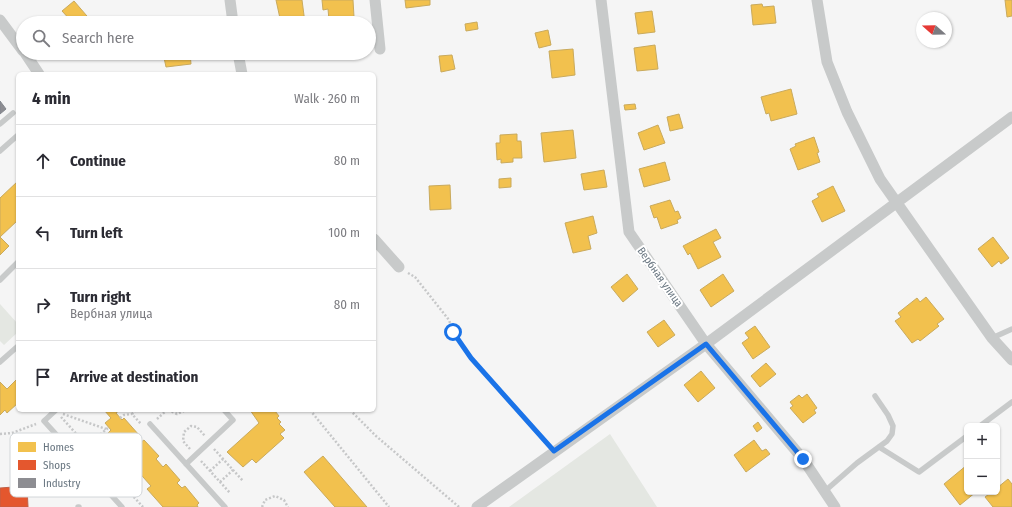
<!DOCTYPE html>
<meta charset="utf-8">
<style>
:root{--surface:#fff;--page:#f7f7f7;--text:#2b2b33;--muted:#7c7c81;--line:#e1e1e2}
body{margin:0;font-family:"Fira Sans Condensed",sans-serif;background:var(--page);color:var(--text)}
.controls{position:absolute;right:12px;bottom:12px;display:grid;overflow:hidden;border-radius:6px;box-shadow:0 1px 3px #0004}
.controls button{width:36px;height:36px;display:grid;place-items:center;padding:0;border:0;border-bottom:1px solid var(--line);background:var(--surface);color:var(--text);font:20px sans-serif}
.compass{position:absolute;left:916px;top:12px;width:36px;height:36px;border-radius:50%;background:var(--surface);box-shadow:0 1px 3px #0004;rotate:290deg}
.stop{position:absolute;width:12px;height:12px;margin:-9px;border:3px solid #1a73e8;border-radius:50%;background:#fff}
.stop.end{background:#1a73e8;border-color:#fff;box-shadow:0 1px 4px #0008}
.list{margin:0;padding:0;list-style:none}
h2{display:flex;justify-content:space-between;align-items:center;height:52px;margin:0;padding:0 16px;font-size:17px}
h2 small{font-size:13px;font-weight:400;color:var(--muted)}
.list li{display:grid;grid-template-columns:26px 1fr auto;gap:12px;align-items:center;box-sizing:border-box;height:72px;padding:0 16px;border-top:1px solid var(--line)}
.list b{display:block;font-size:15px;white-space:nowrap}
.list p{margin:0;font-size:13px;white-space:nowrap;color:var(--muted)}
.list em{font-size:13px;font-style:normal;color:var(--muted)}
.icon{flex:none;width:22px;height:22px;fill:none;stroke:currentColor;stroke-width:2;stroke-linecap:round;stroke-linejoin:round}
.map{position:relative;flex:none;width:1012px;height:507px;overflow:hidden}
.search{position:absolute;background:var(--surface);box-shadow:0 1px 3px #0004;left:16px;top:16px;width:360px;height:44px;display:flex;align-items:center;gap:10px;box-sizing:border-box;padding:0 14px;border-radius:22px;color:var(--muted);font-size:15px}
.panel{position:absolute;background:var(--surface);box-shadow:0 1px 3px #0004;left:16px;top:72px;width:360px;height:340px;border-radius:6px}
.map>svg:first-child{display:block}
</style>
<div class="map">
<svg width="1012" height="507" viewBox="0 0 1012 507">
<rect width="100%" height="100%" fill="#f5f5f5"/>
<!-- green -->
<path fill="#e4e7e2" d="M0,304L18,324V332L4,345L0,341Z
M610,434L657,507H509Z"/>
<!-- homes -->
<path fill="#f2c14e" stroke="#c9aa5d" d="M276,0H302L305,23H281Z
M322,0H353L354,17L329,20L328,9L323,10Z
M405,0H430V5L406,8Z
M1005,0H1012V16L1007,17Z
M74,1L93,23H73L62,11Z
M762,4L763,7L774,6L776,23L753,25L751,5Z
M652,11L655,32L638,34L635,13Z
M477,22L478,29L466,31L465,24Z
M548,30L551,45L539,48L535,33Z
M655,45L658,69L637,71L634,48Z
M573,49L575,75L552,78L549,51Z
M163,53H190L191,64L166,67Z
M452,55L455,69L441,72L439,56Z
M791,89L797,114L771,121L769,113L766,114L761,97Z
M635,104L636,109L625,110L624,105Z
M679,114L683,128L670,131L667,117Z
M658,125L665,143L644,150L638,133Z
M573,130L576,158L544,162L541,133Z
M517,134V141H521L522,158H513V162L501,163V159L497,160L496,143H500V135Z
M814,137L819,152L817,153L820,162L798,170L790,149L796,146L795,144Z
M665,162L670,180L644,187L639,169Z
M604,170L607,187L584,190L581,174Z
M511,178V187L499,188V179Z
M18,181V220L0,237L9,246L0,255V198Z
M450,185L451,209L430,210L429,186Z
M833,186L845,211L822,222L812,201L819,197L817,194Z
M670,200L675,212L678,211L681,218L677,220L678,223L661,229L657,217L654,218L650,206Z
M593,216L597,233L588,236L591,249L573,253L565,223Z
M716,229L721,238L713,242L721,257L698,269L690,253L688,255L683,246Z
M993,237L1009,258L1001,264L999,261L992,267L978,249Z
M627,274L638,289L623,302L611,287Z
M723,274L734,291L711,307L700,290Z
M926,297L944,319L937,324L939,326L920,341L918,339L912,343L895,321L901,317L898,313L917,298L920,302Z
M664,320L675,335L658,347L647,332Z
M755,326L770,347L753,359L742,343L749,338L745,333Z
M766,363L776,374L760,387L751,376Z
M701,371L715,388L698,402L684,385Z
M18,378V403L7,413L5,410L0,415V382L7,389Z
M807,394L817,408L814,410L816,413L803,423L790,408L793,406L790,402L799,395L802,398Z
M104,410H124L122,412L120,410L116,413L122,420L124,418L139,435L136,437L141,442L144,440L159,456L156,459L163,467L166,464L180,480L177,483L182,488L185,486L199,503L197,505L198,507H163L147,489L151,486L135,468L132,471L106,443L109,440L105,436L111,430L105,423L111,418Z
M250,410L275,411L279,416L277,418L281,422L279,424L285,430L280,434L284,438L256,463L252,459L243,467L227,452L259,423Z
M758,422L762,428L757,432L753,426Z
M754,440L762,451L766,449L770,454L746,472L734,455Z
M323,456L367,507H335L304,472Z
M967,465V492H976L960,505L944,484Z
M1008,479L1012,484V507H993L985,497L992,492H997V488Z"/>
<!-- shops -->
<path fill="#e4572e" stroke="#bf6047" d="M27,486L28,507H0V488Z"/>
<!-- industry -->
<path fill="#8d8d92" stroke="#82868d" d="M0,101L6,109L0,114Z"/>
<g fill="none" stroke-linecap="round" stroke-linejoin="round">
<!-- path -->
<path stroke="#c6c7c8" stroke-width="2.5" stroke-dasharray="2 2" stroke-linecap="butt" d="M408,273L415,277L449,320L453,332L471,358L547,443
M136,410L132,414L141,424
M168,410L177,414L186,410
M310,410L389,507
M350,410L376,436L459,507
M63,414L106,429
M61,417L143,507
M120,418L124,415L132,414
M157,419L167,410
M0,434L12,433L36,424
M190,449L183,441L184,432L191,426L197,427L205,436
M214,449L243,481
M82,450L109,427
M201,461L230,493
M210,471L223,459
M220,482L233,470
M262,507L265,500L275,496L284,500L288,507"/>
<!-- service -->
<path stroke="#c8caca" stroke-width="5.5" d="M31,61L40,53
M0,124L13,113
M0,151L18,135
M0,280L18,262
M992,338L1012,329
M0,362L18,346
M56,410L44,421L122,507
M150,424L225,507
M980,426L1012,402
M879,447L919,472L967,436
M186,464L233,420L224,410
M825,491L857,463L887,441L892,434L893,426L888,415L875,396
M78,507H79"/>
<!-- minor -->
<path stroke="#c8caca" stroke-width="11" d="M230,0L233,23
M375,0L380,49
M601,0L629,232L706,344L803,459L835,507
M817,0L827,62L847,112L880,179L992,338L1012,360
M0,20L23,51
M25,53L39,74
M238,53L242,74
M374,239L399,267
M477,507L706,344L1012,117"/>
</g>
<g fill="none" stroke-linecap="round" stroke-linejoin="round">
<!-- route -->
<path stroke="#1a73e8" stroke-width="5" d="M453,332L471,358L554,451L706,344L803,459"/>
</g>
<g text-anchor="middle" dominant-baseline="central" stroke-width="4" stroke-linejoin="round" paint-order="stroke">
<!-- street labels -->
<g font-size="11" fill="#697681" stroke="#fff">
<text transform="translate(660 277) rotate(55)">Вербная улица</text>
</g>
</g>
<!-- legend -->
<rect x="10" y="433" width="132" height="64" rx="6" fill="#fff" stroke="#d2d6d9" stroke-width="1"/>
<rect x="18" y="442" width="18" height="10" fill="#f2c14e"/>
<rect x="18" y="460" width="18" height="10" fill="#e4572e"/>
<rect x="18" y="478" width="18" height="10" fill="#8d8d92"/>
<g font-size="11" fill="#697681">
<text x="43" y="451">Homes</text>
<text x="43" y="469">Shops</text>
<text x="43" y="487">Industry</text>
</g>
</svg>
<div class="controls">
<button>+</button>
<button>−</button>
</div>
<svg class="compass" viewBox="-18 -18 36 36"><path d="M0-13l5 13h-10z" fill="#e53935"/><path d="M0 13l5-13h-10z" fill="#7c7c81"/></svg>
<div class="stop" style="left:453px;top:332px"></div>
<div class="stop end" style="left:803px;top:459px"></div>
<div class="search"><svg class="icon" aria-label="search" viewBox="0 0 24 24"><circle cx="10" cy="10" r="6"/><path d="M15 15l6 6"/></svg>Search here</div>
<section class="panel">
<h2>4 min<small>Walk · 260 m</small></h2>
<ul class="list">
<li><svg class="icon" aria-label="ahead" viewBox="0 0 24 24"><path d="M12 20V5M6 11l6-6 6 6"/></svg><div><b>Continue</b></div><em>80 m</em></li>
<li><svg class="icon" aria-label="left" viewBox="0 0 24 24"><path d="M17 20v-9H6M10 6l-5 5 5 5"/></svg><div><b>Turn left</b></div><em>100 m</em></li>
<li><svg class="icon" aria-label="right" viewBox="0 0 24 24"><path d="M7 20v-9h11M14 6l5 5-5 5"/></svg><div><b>Turn right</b><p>Вербная улица</p></div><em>80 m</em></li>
<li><svg class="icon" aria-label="arrive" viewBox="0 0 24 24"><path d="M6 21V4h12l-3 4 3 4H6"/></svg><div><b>Arrive at destination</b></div></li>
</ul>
</section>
</div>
